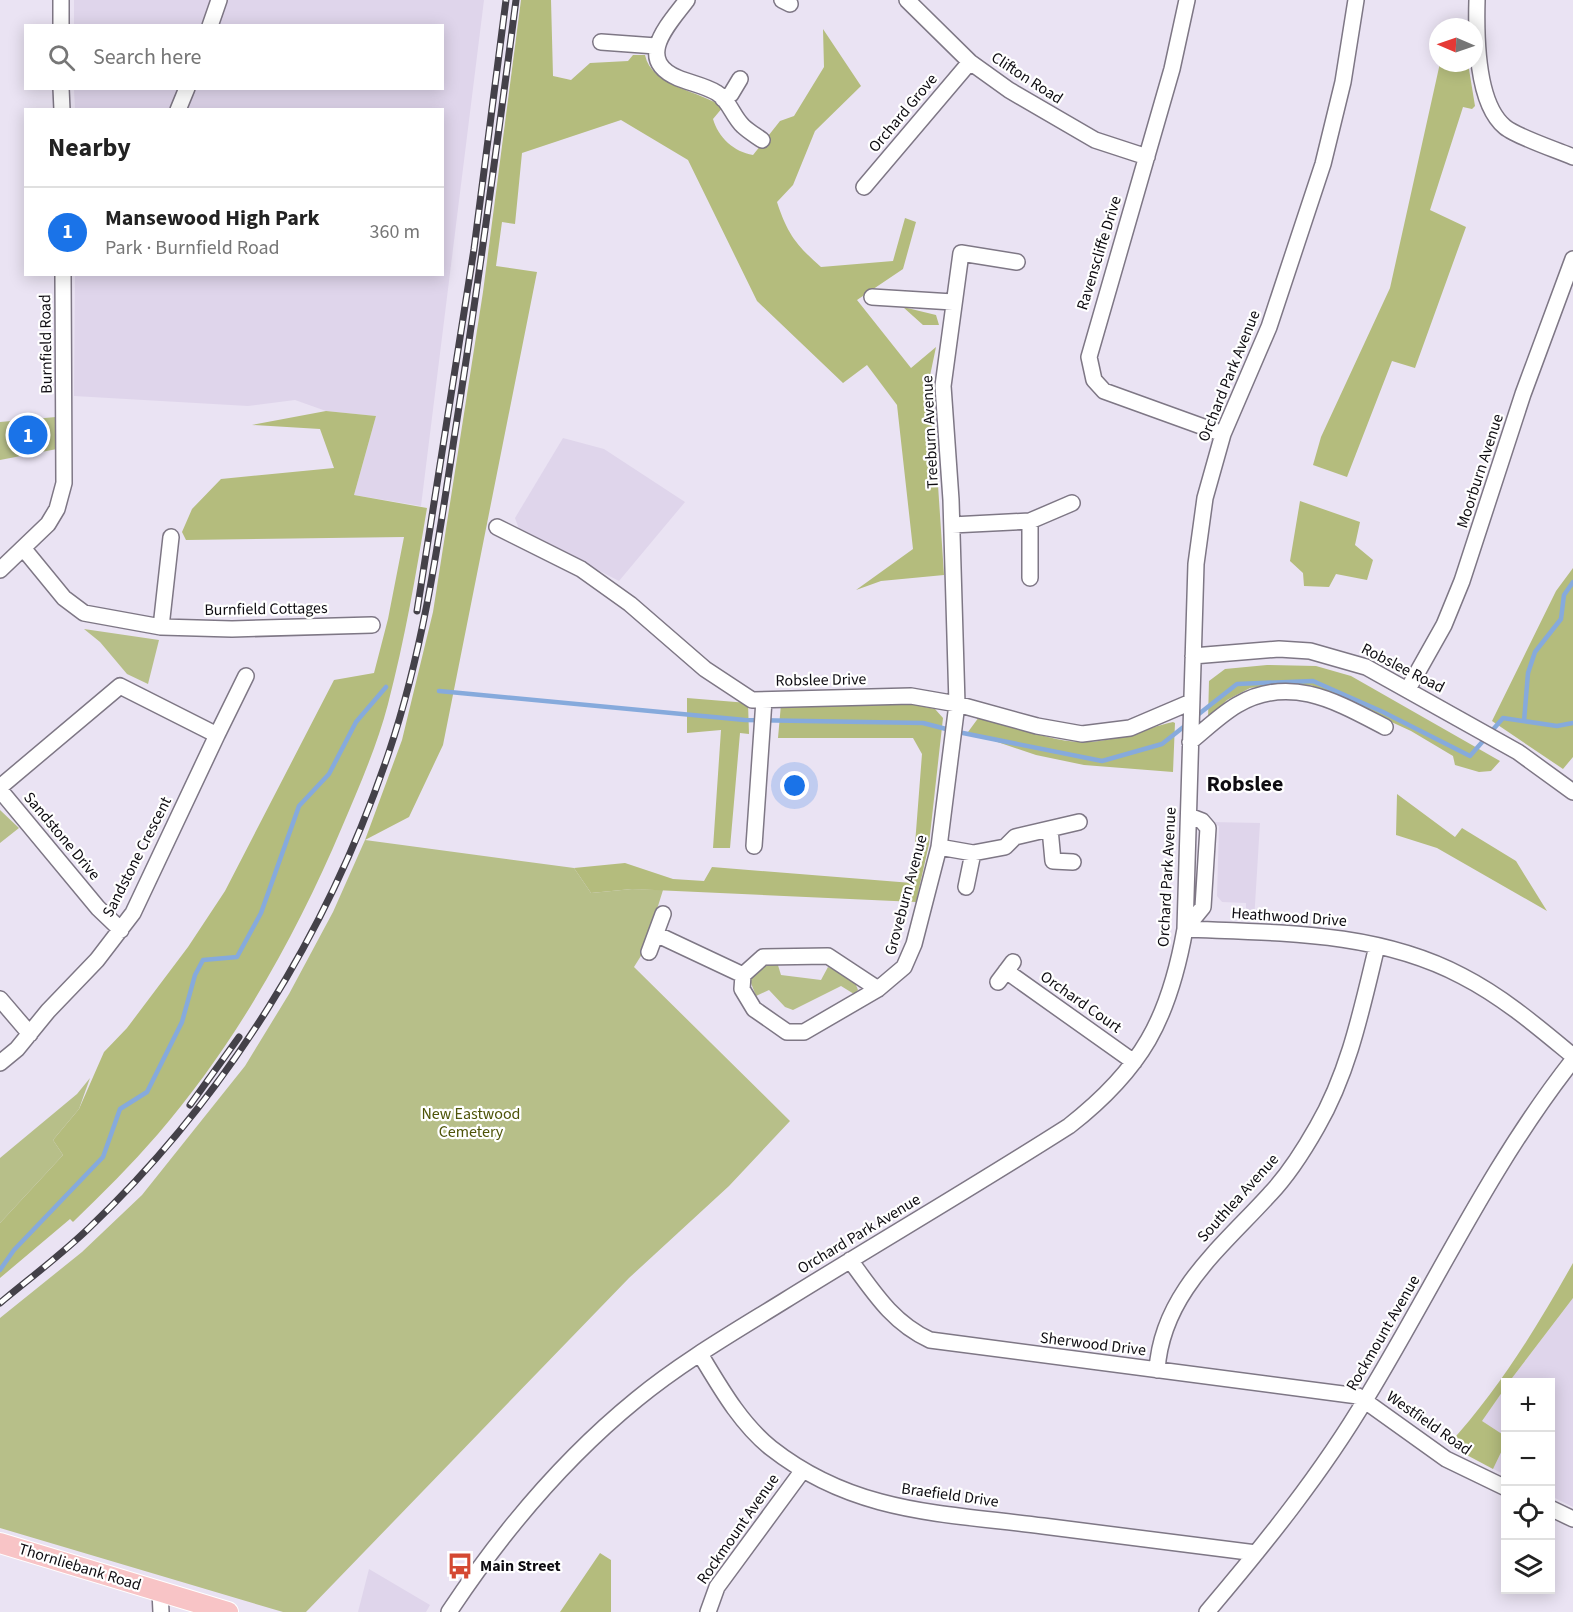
<!DOCTYPE html>
<meta charset="utf-8">
<style>
:root{--surface:#fff;--page:#f6f6f6;--text:#222;--muted:#767676;--line:#e0e0e0;--accent:#1a73e8}
body{margin:0;font-family:"Source Sans 3",sans-serif;background:var(--page);color:var(--text)}
.controls{position:absolute;right:18px;bottom:18px;display:grid;overflow:hidden;border-radius:0px;box-shadow:0 3px 15px #0003}
.controls button{width:54px;height:54px;display:grid;place-items:center;padding:0;border:0;border-bottom:2px solid var(--line);background:var(--surface);color:var(--text);font:30px sans-serif}
.compass{position:absolute;left:1429px;top:18px;width:54px;height:54px;border-radius:50%;background:var(--surface);box-shadow:0 3px 15px #0003;rotate:272deg}
.you{position:absolute;left:795px;top:786px;width:21px;height:21px;margin:-15px;border:4px solid #fff;border-radius:50%;background:#1a73e8;box-shadow:0 0 0 9px #1a73e833}
.badge{display:grid;place-items:center;width:39px;height:39px;border-radius:50%;background:var(--accent);color:#fff;font-size:20px;font-weight:700}
.pin{position:absolute;translate:-50% -50%;border:3px solid #fff;box-shadow:0 2px 6px #0006}
.list{margin:0;padding:0;list-style:none}
h2{display:flex;justify-content:space-between;align-items:center;height:78px;margin:0;padding:0 24px;font-size:26px}
h2 small{font-size:20px;font-weight:400;color:var(--muted)}
.list li{display:grid;grid-template-columns:39px 1fr auto;gap:18px;align-items:center;box-sizing:border-box;height:90px;padding:0 24px;border-top:2px solid var(--line)}
.list b{display:block;font-size:22px;white-space:nowrap}
.list p{margin:0;font-size:20px;white-space:nowrap;color:var(--muted)}
.list em{font-size:20px;font-style:normal;color:var(--muted)}
.icon{flex:none;width:33px;height:33px;fill:none;stroke:currentColor;stroke-width:2;stroke-linecap:round;stroke-linejoin:round}
.map{position:relative;flex:none;width:1573px;height:1612px;overflow:hidden}
.search{position:absolute;background:var(--surface);box-shadow:0 3px 15px #0003;left:24px;top:24px;width:420px;height:66px;display:flex;align-items:center;gap:15px;box-sizing:border-box;padding:0 21px;border-radius:0px;color:var(--muted);font-size:22px}
.panel{position:absolute;background:var(--surface);box-shadow:0 3px 15px #0003;left:24px;top:108px;width:420px;height:168px;border-radius:0px}
.map>svg:first-child{display:block}
</style>
<div class="map">
<svg width="1573" height="1612" viewBox="0 0 1573 1612">
<rect width="100%" height="100%" fill="#eae3f3"/>
<!-- built -->
<path fill="#dfd5eb" d="M74,0H484L421,506L354,495L376,416L326,411L295,400L248,406L74,396L75,275L442,274V110L75,109L74,89L442,88V26H74Z
M563,438L604,449L685,502L619,581L519,529L515,518Z
M1211,822L1260,823L1254,921L1246,920V903L1222,902L1217,896L1219,826Z
M1573,1298V1507L1551,1496L1550,1382H1509Z
M1505,1388V1475L1460,1451Z
M369,1569L430,1605L426,1612H358Z"/>
<!-- green -->
<path fill="#b7bf89" d="M56,417L57,449L0,460V422Z
M84,629L159,640L148,684L127,674L100,642Z
M0,810L19,828L0,843Z
M365,840L574,868L591,893L632,889L663,890L644,951L634,967L790,1121L729,1186L629,1278L306,1612H283L0,1528V1318L82,1252L142,1195L245,1066L289,994L333,912Z
M777,962L781,975L821,980L828,967C841,972 854,976 858,990L854,994L841,986L793,1010L785,1007L769,990L756,996L749,978L758,966Z
M90,1078L79,1109L53,1140L63,1155L0,1223V1158L77,1094Z"/>
<!-- forest -->
<path fill="#b4bc7d" d="M521,0H551L553,76L571,80L590,63L628,61L633,55H645C651,86 700,91 723,107L713,119C718,137 734,152 753,155L780,121L794,116L824,67L823,29L861,86L815,131L793,185L777,202C787,233 796,245 821,267L893,261L905,218L916,222L903,269L857,300L911,368L936,347L927,390L936,455L944,575L881,581L856,590L913,549L897,405L867,365L843,383L757,301L688,160L621,120L522,153L515,224L502,222L496,266L537,272L443,745L409,817L365,840L402,740L433,612L483,292Z
M1440,63H1468L1475,106L1472,109L1463,107L1430,210L1466,227L1415,368L1392,361L1347,477L1313,465L1321,437L1390,288Z
M903,307L936,315L939,325H923Z
M326,411L376,416L354,495L427,508C416,574 405,639 388,704C377,746 359,787 342,827C296,936 236,1043 158,1134C131,1165 102,1194 73,1222L70,1219L0,1278V1223L63,1155L53,1140L79,1109L104,1052L127,1028L188,947L225,891L334,680L374,673L388,619L404,537L186,540L182,532L192,509L221,479L334,468L320,429L252,425Z
M1300,501L1360,522L1355,545L1373,560L1367,580L1336,574L1329,587L1304,586L1303,573L1290,561Z
M1573,568V757L1563,769L1492,721L1556,591Z
M1267,665L1316,666L1351,676L1500,761L1491,771L1479,772L1455,765L1453,756L1411,731L1311,685L1278,684L1250,688L1227,700L1208,719L1209,681L1225,669Z
M687,698L748,703L749,734L740,733L730,848H713L721,730L687,733Z
M781,704L916,705L935,709L943,718L929,844L916,902L632,889L591,893L574,868L625,863L673,879L704,881L712,867L912,883L922,754L913,738H778Z
M986,716C1017,727 1048,741 1081,742C1112,743 1144,729 1173,722L1175,723L1173,772L1084,765L1036,755L968,732L979,717Z
M1397,794L1455,837L1462,828L1516,861L1547,911L1437,848L1396,835Z
M1573,1263V1298L1509,1382H1506L1505,1388L1482,1421L1505,1436V1444L1493,1469L1448,1445C1498,1391 1537,1327 1573,1263Z
M600,1553L611,1560V1612H560Z"/>
<g fill="none" stroke-linecap="round" stroke-linejoin="round">
<!-- stream -->
<path stroke="#86aadc" stroke-width="4.5" d="M439,691L745,720L923,723L950,730
M1195,717L1237,684L1313,681L1383,712L1470,756L1503,718L1557,726L1573,723
M1524,721L1528,673L1535,652L1561,619L1564,595L1573,582
M958,732L1102,761L1162,744L1186,725
M0,1270L14,1250L103,1157L120,1109L147,1092L182,1022L195,975L203,960L237,957L261,913L299,806L329,774L356,722L386,687"/>
<!-- minor casing -->
<g stroke="#7e7785" stroke-width="18">
<path id="minor" d="M61,0V26
M687,0C669,24 634,59 678,78C690,83 706,86 717,93C729,100 733,117 743,126C748,131 755,135 762,140
M782,0L790,4
M907,0L970,62L1009,90L1095,140L1147,157
M1187,0L1172,69L1089,357L1094,380L1104,391L1223,434
M1477,0C1476,35 1476,103 1505,127C1517,137 1557,150 1573,157
M210,26L219,0
M601,42L656,46
M61,88L62,110
M723,99L731,94L740,79
M178,110L187,88
M864,187L970,62
M872,297L953,302
M1030,521V578
M952,525L1030,521L1072,503
M497,527L581,569L630,604L705,669L752,700L911,696L957,704L1037,726L1082,734L1130,728L1191,702
M23,548L64,598L84,613L161,627L232,629L372,625
M0,570L48,524L57,509L64,483L63,274
M161,627L171,537
M1193,656L1279,649L1310,651L1366,667L1518,752L1573,792
M1408,689L1444,625L1462,581L1523,394L1573,259
M217,735L246,676
M1190,742C1205,730 1220,715 1237,705C1290,674 1337,702 1385,727
M0,787L120,686L217,735L133,913L97,960L48,1011L17,1049L0,1063
M0,790L98,908L121,930
M1050,829L1053,861L1073,862
M754,846L764,700
M939,847L973,853L1005,847L1015,837L1079,822
M966,887L973,853
M1185,929C1279,933 1377,931 1462,976C1503,997 1538,1027 1573,1056
M1185,929L1203,907L1208,828L1202,821L1189,816
M658,935L743,975L742,989L754,1009L787,1032H804L878,989L904,967L914,944L939,847L957,704L951,500L943,386L961,253L1017,262
M649,952L663,914
M1006,971L1134,1062
M743,975L763,957L828,956L878,989
M998,982L1013,962
M0,999L30,1034
M850,1260C874,1293 893,1323 930,1340L1358,1396L1446,1459L1506,1488
M700,1354C720,1387 740,1423 771,1448C855,1514 943,1513 1043,1526C1114,1535 1185,1544 1256,1553
M1157,1370C1162,1293 1222,1247 1270,1194C1288,1175 1304,1150 1317,1127C1349,1072 1362,1008 1377,946
M1550,1508L1573,1519
M160,1591L161,1612
M449,1612C502,1532 562,1460 637,1399C682,1362 734,1332 784,1301C879,1242 975,1186 1069,1126C1142,1069 1169,1019 1185,929L1196,564L1205,498L1223,434L1269,327L1323,164L1343,82L1356,0
M708,1612L717,1587L803,1470
M1207,1612C1264,1545 1322,1473 1367,1397C1435,1285 1491,1164 1573,1060"/>
</g>
<!-- major casing -->
<g stroke="#fff" stroke-width="22">
<path id="major" d="M0,1543L228,1612"/>
</g>
<!-- minor -->
<use href="#minor" stroke="#fff" stroke-width="15"/>
<!-- major -->
<use href="#major" stroke="#f8c4c6" stroke-width="20"/>
<!-- rail casing -->
<g stroke="#444149" stroke-width="7">
<path id="rail" d="M417,611L474,249L506,0
M190,1105L239,1037
M0,1303C30,1278 61,1255 89,1228C226,1098 329,931 389,752C423,651 438,545 454,439C477,293 497,147 516,0"/>
</g>
<!-- rail -->
<use href="#rail" stroke="#fff" stroke-width="4.5" stroke-dasharray="14" stroke-linecap="butt"/>
</g>
<!-- icons -->
<defs>
<g id="bus-bare" transform="scale(2.07)"><path d="M-5-6H5V4H4V6H2V4H-2V6H-4V4H-5ZM-3.5-4V0h7V-4ZM-3.5 1.2v1.5H-2V1.2ZM2 1.2v1.5H3.5V1.2Z" fill="#d44832" stroke="#fff" stroke-width="2.5" paint-order="stroke"/></g>
</defs>
<g fill-rule="evenodd">
<use href="#bus-bare" x="460" y="1566"/>
</g>
<g text-anchor="middle" dominant-baseline="central" stroke-width="4.5" stroke-linejoin="round" paint-order="stroke">
<!-- street labels -->
<g font-size="16" fill="#0e0c11" stroke="#fff">
<text transform="translate(1027 78) rotate(33)">Clifton Road</text>
<text transform="translate(903 113) rotate(-50)">Orchard Grove</text>
<text transform="translate(1099 253) rotate(-73)">Ravenscliffe Drive</text>
<text transform="translate(46 344) rotate(-91)">Burnfield Road</text>
<text transform="translate(1229 376) rotate(-68)">Orchard Park Avenue</text>
<text transform="translate(930 432) rotate(-93)">Treeburn Avenue</text>
<text transform="translate(1480 471) rotate(-72)">Moorburn Avenue</text>
<text transform="translate(266 609) rotate(-1)">Burnfield Cottages</text>
<text transform="translate(1403 668) rotate(27)">Robslee Road</text>
<text transform="translate(821 680) rotate(-1)">Robslee Drive</text>
<text transform="translate(62 836) rotate(50)">Sandstone Drive</text>
<text transform="translate(137 857) rotate(-63)">Sandstone Crescent</text>
<text transform="translate(1167 877) rotate(-87)">Orchard Park Avenue</text>
<text transform="translate(906 895) rotate(-75)">Groveburn Avenue</text>
<text transform="translate(1289 917) rotate(4)">Heathwood Drive</text>
<text transform="translate(1081 1002) rotate(35)">Orchard Court</text>
<text transform="translate(1238 1198) rotate(-48)">Southlea Avenue</text>
<text transform="translate(859 1234) rotate(-31)">Orchard Park Avenue</text>
<text transform="translate(1383 1333) rotate(-60)">Rockmount Avenue</text>
<text transform="translate(1093 1344) rotate(7)">Sherwood Drive</text>
<text transform="translate(1429 1423) rotate(35)">Westfield Road</text>
<text transform="translate(950 1495) rotate(8)">Braefield Drive</text>
<text transform="translate(738 1529) rotate(-55)">Rockmount Avenue</text>
<text transform="translate(80 1567) rotate(17)">Thornliebank Road</text>
</g>
<!-- park labels -->
<g font-size="16" fill="#4e5409" stroke="#fff">
<text x="471" y="1114">New Eastwood<tspan x="471" dy="18">Cemetery</tspan></text>
</g>
<!-- poi labels -->
<g font-size="16" font-weight="bold" fill="#0e0c11" stroke="#fff" text-anchor="start">
<text x="480" y="1566">Main Street</text>
</g>
<!-- district labels -->
<g font-size="22" font-weight="bold" fill="#0e0c11" stroke="#fff">
<text x="1245" y="784">Robslee</text>
</g>
</g>
</svg>
<div class="controls">
<button>+</button>
<button>−</button>
<button><svg class="icon" aria-label="locate" viewBox="0 0 24 24"><circle cx="12" cy="12" r="6"/><path d="M12 2v4M12 18v4M2 12h4M18 12h4"/></svg></button>
<button><svg class="icon" aria-label="layers" viewBox="0 0 24 24"><path d="M12 4l9 5-9 5-9-5zM3 14l9 5 9-5"/></svg></button>
</div>
<svg class="compass" viewBox="-18 -18 36 36"><path d="M0-13l5 13h-10z" fill="#e53935"/><path d="M0 13l5-13h-10z" fill="#767676"/></svg>
<div class="you"></div>
<div class="pin badge" style="left:28px;top:435px">1</div>
<div class="search"><svg class="icon" aria-label="search" viewBox="0 0 24 24"><circle cx="10" cy="10" r="6"/><path d="M15 15l6 6"/></svg>Search here</div>
<section class="panel">
<h2>Nearby<small></small></h2>
<ul class="list">
<li><span class="badge">1</span><div><b>Mansewood High Park</b><p>Park · Burnfield Road</p></div><em>360 m</em></li>
</ul>
</section>
</div>
